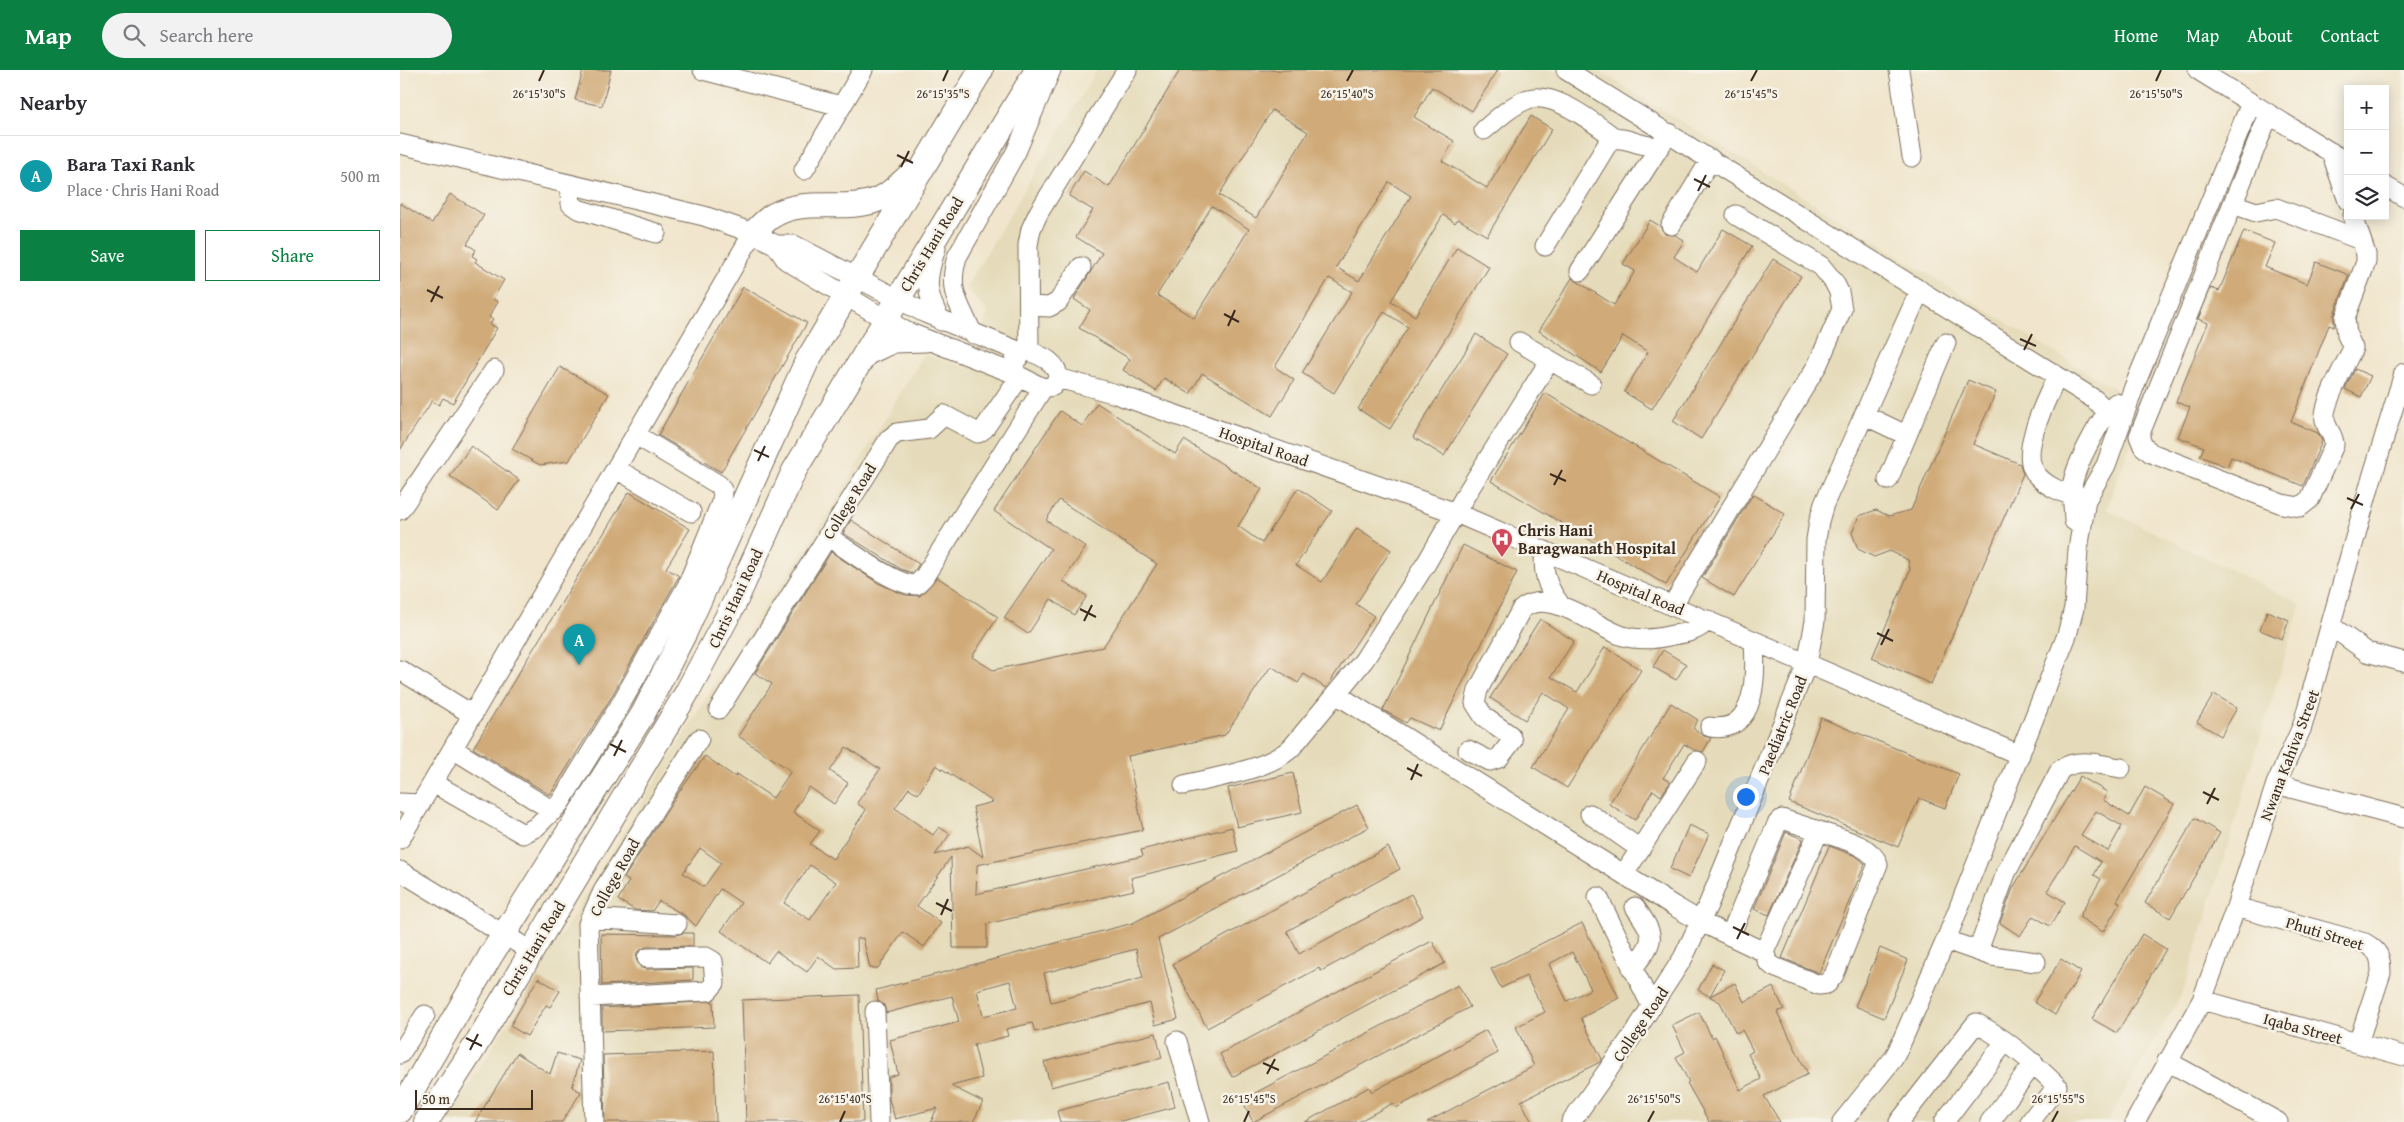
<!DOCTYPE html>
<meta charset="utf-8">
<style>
:root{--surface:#fff;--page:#f2f2f3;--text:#2b2b33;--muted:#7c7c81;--line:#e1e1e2;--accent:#0b8043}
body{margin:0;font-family:"Gentium Book Plus",serif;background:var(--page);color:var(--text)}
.controls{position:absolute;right:15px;top:15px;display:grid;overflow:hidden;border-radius:0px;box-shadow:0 2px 12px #0003}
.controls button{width:45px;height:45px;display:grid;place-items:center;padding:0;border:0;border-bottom:1px solid var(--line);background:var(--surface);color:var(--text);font:25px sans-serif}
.scale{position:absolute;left:15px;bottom:12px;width:118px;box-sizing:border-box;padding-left:5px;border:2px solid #3b2a1e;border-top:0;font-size:14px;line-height:18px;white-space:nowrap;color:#3b2a1e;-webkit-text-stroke:4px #f7f3e8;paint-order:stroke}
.you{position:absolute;left:1345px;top:726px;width:18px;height:18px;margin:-12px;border:4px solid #fff;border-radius:50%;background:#1a73e8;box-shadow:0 0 0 8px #1a73e833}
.badge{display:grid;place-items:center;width:32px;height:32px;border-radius:50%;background:var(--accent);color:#fff;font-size:16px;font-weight:700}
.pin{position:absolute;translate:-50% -41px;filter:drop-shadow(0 1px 2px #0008)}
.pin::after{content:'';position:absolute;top:26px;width:18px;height:15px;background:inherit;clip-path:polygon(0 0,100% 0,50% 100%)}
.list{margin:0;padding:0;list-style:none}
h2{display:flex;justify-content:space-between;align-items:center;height:65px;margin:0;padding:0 20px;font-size:21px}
h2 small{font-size:16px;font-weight:400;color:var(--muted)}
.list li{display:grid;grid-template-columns:32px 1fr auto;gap:15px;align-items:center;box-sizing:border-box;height:80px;padding:0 20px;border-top:1px solid var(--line)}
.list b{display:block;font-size:19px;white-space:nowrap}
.list p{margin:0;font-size:16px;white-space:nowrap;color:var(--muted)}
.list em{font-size:16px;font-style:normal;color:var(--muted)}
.actions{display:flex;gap:10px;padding:15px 20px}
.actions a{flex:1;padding:11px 0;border:1px solid var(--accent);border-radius:0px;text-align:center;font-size:18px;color:var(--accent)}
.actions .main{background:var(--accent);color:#fff}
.icon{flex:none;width:28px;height:28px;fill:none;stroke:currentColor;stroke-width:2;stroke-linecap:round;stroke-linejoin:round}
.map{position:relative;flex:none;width:2004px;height:1052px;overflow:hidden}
header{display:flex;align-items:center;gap:30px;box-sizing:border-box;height:70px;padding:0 25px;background:var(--accent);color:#fff}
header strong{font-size:24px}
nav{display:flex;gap:28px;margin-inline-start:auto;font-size:18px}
.search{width:350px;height:45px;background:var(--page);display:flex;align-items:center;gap:12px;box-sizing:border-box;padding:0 18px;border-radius:28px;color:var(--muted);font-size:19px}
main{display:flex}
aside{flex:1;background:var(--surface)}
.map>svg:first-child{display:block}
</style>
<header>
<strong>Map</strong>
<div class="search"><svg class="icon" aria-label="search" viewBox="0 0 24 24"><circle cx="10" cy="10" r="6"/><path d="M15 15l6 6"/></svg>Search here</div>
<nav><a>Home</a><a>Map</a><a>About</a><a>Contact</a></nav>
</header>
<main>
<aside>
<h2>Nearby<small></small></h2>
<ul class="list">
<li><span class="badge" style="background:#0f9aa8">A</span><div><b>Bara Taxi Rank</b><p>Place · Chris Hani Road</p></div><em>500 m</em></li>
</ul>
<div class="actions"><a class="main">Save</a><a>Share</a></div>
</aside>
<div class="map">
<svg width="2004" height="1052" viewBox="0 0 2004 1052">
<rect width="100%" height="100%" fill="#f7f3e8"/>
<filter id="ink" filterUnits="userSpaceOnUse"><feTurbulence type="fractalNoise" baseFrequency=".02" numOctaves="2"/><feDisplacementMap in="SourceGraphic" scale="10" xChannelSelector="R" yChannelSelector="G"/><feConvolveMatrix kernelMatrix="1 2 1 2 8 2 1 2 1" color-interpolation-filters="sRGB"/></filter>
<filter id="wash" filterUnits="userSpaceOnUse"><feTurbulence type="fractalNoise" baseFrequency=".0096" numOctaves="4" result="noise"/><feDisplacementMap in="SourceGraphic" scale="20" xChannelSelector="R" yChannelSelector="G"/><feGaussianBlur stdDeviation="1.12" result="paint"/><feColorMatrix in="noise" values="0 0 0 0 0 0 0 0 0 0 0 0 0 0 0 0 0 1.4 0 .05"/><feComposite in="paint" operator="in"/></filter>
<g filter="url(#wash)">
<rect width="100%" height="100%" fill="#f1e6cd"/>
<!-- built -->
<path fill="#e5dbba" d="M697,0H1198L1745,338L1706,439L1901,534L1784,920L1707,1052H47L326,596L429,442L524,284L567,297L588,243L566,217Z"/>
<g id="blocks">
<!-- building -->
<path fill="#d0aa78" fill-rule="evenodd" d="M183,0H211L202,36L175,30Z
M780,0H1098L1072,41L1032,17L1014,47L1054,71L1042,91L1087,118L1131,46L1152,59L1087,166L1058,149L1055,153L1043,145L991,231L1015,246L1057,177L1089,197L990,359L958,339L1008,257L984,242L934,323L902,303L952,222L929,208L875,297L894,310L872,346L802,303L790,324L764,308L756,321L723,300L730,289L679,258L690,240L674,229L702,183L676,167L693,140L669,126L684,101L709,117ZM872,40L908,62L856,148L819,125ZM989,112L1011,126L959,211L936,197ZM812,136L849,159L794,248L757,225Z
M50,124L84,145L67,174L76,180L72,186L77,189L75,192L104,210L93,229L98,232L89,247L93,249L90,254L97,258L53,333L43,328L39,335L32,331L0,380V133L32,153Z
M1250,150L1260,156L1265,164L1275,165L1284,171L1274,187L1297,202L1323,159L1352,176L1252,339L1224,322L1248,282L1223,266L1201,302L1139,261L1172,208L1214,235L1235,201L1223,194Z
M1844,161L1875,173L1865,197L1907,214L1916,192L1949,205L1934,244V257L1929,255L1891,352L1918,363L1922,371L1903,416L1831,387L1827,397L1800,386L1804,377L1778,367L1790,337L1776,332L1808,253L1798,249L1811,218L1819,221Z
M1373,189L1401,206L1301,369L1273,351Z
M343,217L407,253L321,402L258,365Z
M1076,264L1107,284L1044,386L1013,367Z
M160,297L209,324L169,391L140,395L112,379Z
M1955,299L1971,306L1961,327L1945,319Z
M1568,310L1596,322L1573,374L1620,394L1623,404L1531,614L1472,588L1510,500L1508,490L1490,481L1474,487L1458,479L1452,463L1459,446L1476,440L1489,446L1511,440Z
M1145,323L1320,427L1266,515L1091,411Z
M697,333L775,384L784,370L862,419L838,456L862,473L898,418L932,441L896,495L922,512L957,458L991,480L956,534L974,546L926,618L904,604L898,613L871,596L825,665L728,686L743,760L577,795L576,824L743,786L741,780L832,757L838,781L731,808L734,820L587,854V878H553L551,787L517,836L541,853L524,877L503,862L478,898H470L463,868L457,869L458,898L436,899L418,886L407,902L376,881L367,893L321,861L341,833L320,819L296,856L284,845L259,831L252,841L235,840L218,830L229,811L224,808L277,725L305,686L335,707L337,704L373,728L391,701L338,666L372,614L355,603L431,482L478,513L505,525L520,526L537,507L598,547L572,587L593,600L703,577L757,494L659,430L646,450L686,477L663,511L687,526L674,545L651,529L628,564L604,548L651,479L594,441L660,341L682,356ZM446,677L480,699L457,733L466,740L433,789L410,774L420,761L393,742L409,717L434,734L448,713L430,701ZM536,695L593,732L573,737L583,787L568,776L535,785L550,764L539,757L533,765L495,738L509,718L518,724ZM300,778L321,793L304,817L283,803ZM410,795L436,812L410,850L384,833Z
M71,376L119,410L98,440L50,406Z
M229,422L290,459L266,498L279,506L209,631L150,725L73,678Z
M1353,424L1385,444L1334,527L1302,508Z
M451,450L519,494L515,500L512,503L501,499L443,463Z
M1063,475L1117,502L1039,661L1010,648L1006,653L983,640Z
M1867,541L1889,550L1882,569L1860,560Z
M1140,549L1174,571L1151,607L1177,622L1205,577L1241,600L1167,718L1133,697L1169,639L1143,622L1125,650L1090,628Z
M1263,580L1286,594L1276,610L1253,597Z
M1814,624L1837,638L1821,666L1797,652Z
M1271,633L1298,650L1293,658L1304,666L1311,668L1303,682L1294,680L1284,674L1263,708L1270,712L1261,726L1253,720L1235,750L1209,734Z
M1421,648L1559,704L1545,738L1519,728L1498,777L1389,732Z
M893,703L902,742L837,757L828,718Z
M1680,706L1707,722L1703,730L1729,746L1745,717L1774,734L1717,831L1720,833L1703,862L1679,847L1701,809L1694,805L1701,792L1675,776L1647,821L1665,832L1650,856L1633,846L1620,866L1600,853L1613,818ZM1696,741L1722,756L1708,781L1681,765Z
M957,735L969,757L758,869L778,949L755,955L750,933L635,962L632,953L606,959L608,966L574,975L582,1008L551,1016L583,1032L573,1052H531L537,1038L495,1049L489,1029V1007L498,1004L490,970L559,952L552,926L486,943L484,935L478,931L476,920L733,853ZM736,879L743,908L651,932L644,903ZM610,911L617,938L583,946L577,920Z
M1795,748L1820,763L1770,848L1745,833Z
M1289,755L1309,764L1289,808L1270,799Z
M1386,762L1403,769L1369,845L1354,839Z
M1429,776L1456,786L1465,794L1419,903L1382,888Z
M988,777L1000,799L887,861L899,884L1011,824L1023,846L921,901L919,898L807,958L773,894Z
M1182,853L1219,928L1181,948L1202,989L1200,992L1121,1031L1132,1052H1027L1134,996L1116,957L1145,942L1126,906L1101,918L1091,899ZM1172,882L1191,919L1167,931L1149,894Z
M283,863H293V876L246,877L237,882L236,889L241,898L247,899L293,898V910L202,915L201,864L276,865Z
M1742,864L1766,879L1717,963L1692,949Z
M1032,871L1045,893L832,1007L820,984Z
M1480,878L1508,890L1484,948L1455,936Z
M1661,889L1681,902L1655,945L1634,932Z
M1312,894L1324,900L1310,926L1335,913L1344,932L1373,917L1384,939L1377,942L1408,1004L1364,1026L1380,1052H1309L1287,1013L1289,1012L1276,987L1285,982L1272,955L1299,942L1312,968L1315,966L1340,1020L1361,1009L1348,984L1353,981L1342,960L1336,963L1320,932L1298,920Z
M138,908L160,921L150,937L146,935L127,966L110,956Z
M1058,915L1070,937L853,1052L842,1030Z
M459,925L463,1052H346L342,930Z
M313,931L314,957L202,961V938Z
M1086,960L1098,983L996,1038L993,1033L958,1052H905L969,1017L972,1022Z
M756,963L762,988L651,1017L644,992Z
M314,981L316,1052H205L203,985Z
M117,983L150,1004L157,983L180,990L172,1017L181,1022L162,1052H75Z
M769,1012L775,1037L717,1052H660L657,1041Z"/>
</g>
</g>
<g filter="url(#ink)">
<use href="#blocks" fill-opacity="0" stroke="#7b6c5b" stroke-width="1"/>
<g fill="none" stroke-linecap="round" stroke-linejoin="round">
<!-- minor casing -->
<g stroke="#7b6c5b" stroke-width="21">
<path id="minor" d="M303,0L441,36
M1166,0L1694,329L1707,341L1723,348
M1499,0L1512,87
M1798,0L1948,93
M1869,44L1739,366L1743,376L1751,383L1882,434L1900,437L1910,429L1934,375C1934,364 1927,361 1925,350C1922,335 1946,293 1953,278L1947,265L1945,248L1966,192V184L1953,146
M1084,60C1097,49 1112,35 1128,29C1155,21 1195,54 1215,68
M0,74L304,146L353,163L376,175L386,190L505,261L615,304
M1931,82L1948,131
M404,100L463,0
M169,115L171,134L178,139L256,163
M1985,116L2004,127
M1833,134L1856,142L1876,138L1961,170
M1271,155L1311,89
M376,175H394L525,243L623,283
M1145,176L1210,70C1225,64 1241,79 1260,76L1269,63
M536,178C526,208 524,222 541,251
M1180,201L1260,76
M629,236L649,237L658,232L681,197
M573,264C559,234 547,221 557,187L616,82L651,0
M1119,272L1191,314
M629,281L628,175L631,159L639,142L727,0
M629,281C641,286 658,292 658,308L653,316L643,318L615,304L614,292L623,283Z
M462,288L494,273L526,272
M1657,307C1647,327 1622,378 1633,399C1641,416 1666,424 1683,429
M658,308L716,324L1056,443L1620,685
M1464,345L1506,365
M216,399L291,442
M1488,410L1546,273
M0,440L94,300
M1674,451C1674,440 1671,422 1673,412C1677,393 1701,346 1716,333
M427,466C446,478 495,516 516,515L524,507L643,318
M1145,481C1142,502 1147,517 1159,533
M1272,536L1418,294L1442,239L1439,222L1434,212L1421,196L1336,145
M1931,556L1967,582L2004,592
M0,600L73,645
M936,624L1274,836L1301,852L1364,882L1368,892L1374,897L1419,915L1427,914L1434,905L1478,794C1471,774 1437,768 1419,761L1364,882
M319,639L489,369L497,363L529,359L544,345L578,363L584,359L619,308
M1310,657C1358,665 1356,602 1354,571
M53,679L153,741
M1068,680L1090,691L1099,688L1112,671L1110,665L1084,647L1075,633L1078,620L1121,540C1148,515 1194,557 1223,566C1240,571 1257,569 1273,565C1287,563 1298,561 1308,550
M33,713L123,764L136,757L160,733L219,637L287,516L322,430L323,422L319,415L236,365
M1876,714L2004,748
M784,715C816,707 869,700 892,677L964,590L1027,492L1068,421L1150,290
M0,733L20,734
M1190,744L1240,779
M0,769L353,163
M0,801L131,881
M1224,804L1297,691
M1198,827L1252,937
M1836,837L1965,873C1979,881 1981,887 1981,903L1958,973
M190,848L277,854
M1330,866L1377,754L1382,749L1419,761
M1546,870L1592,886L1636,892
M1578,881L1606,803L1660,700C1678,687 1701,695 1721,698
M1232,899C1256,869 1256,868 1235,837
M190,927L308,921L315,913L313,891L306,887L247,888
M1802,930L2004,986
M475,941L479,1052
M777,971L800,1052
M0,984L25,945
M1767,991L1878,1052
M194,1052L188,854L205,817L299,669
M1171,1052L1235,962L1283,888L1309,833L1407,594L1415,551L1416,470L1419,451L1424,434L1520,220
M1442,1052L1493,989L1498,980L1546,870L1667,565L1674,538L1678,480L1686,430L1706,395L1734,317L1851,33
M1499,1052L1576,953C1606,969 1633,992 1657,1016L1630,1052
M1544,1052L1605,972
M1590,1052L1634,993
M1735,1052L1802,930L1836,837L1876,714L1902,657L1970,414L2004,303"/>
</g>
<!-- major casing -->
<g stroke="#7b6c5b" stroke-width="26">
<path id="major" d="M353,163C360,157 366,149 374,145C405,127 444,142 477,130C490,125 501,113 511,104
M0,1041L91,885L243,644L285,562L407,291L581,0
M26,1052L72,981L286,624L334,534L394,401L637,0"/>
</g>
<!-- minor -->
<use href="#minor" stroke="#fff" stroke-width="19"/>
<!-- major -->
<use href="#major" stroke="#fff" stroke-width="24"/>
</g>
</g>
<!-- ticks -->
<path fill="none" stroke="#3b2a1e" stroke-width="2" d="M139,11L144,0M543,11L548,0M947,11L953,0M1351,11L1357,0M1756,11L1761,0M497,85L513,93M501,97L509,81M1294,109L1310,117M1298,121L1306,105M27,220L43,228M31,232L39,216M824,244L839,252M828,256L835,240M1620,269L1636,276M1624,280L1632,264M354,380L369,387M358,391L365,376M1150,404L1166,411M1154,415L1162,400M1947,428L1963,435M1951,439L1959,424M680,539L696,547M684,551L692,535M1477,563L1493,571M1481,575L1489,559M210,674L226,682M214,686L222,670M1007,698L1022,706M1011,710L1018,694M1803,722L1819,730M1807,734L1815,718M536,833L552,841M541,845L548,829M1333,857L1349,865M1337,869L1345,853M66,968L82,976M70,980L78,964M863,993L879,1000M867,1004L875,989M440,1052L445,1041M844,1052L849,1041M1248,1052L1254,1041M1652,1052L1658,1041"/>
<!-- icons -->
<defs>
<g id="hospital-pin" transform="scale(1.125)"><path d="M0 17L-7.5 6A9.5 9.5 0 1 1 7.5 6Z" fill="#d1495b" stroke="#f7f3e8"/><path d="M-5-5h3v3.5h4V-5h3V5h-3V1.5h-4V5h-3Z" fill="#fff"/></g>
</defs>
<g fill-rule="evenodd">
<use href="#hospital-pin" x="1102" y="469"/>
</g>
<g text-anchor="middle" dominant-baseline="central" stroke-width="5" stroke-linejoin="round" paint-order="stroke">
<!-- street labels -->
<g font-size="16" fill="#3b2a1e" stroke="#f7f3e8">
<text transform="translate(531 174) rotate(-59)">Chris Hani Road</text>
<text transform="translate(864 376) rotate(19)">Hospital Road</text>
<text transform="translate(449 431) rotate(-58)">College Road</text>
<text transform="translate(1241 522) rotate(23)">Hospital Road</text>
<text transform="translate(335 528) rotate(-65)">Chris Hani Road</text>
<text transform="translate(1382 655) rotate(-68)">Paediatric Road</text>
<text transform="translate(1889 685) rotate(-69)">Nwana Kahiva Street</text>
<text transform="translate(214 807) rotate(-61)">College Road</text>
<text transform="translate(1925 863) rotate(17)">Phuti Street</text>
<text transform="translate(133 878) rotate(-59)">Chris Hani Road</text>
<text transform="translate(1240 954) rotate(-56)">College Road</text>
<text transform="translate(1903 958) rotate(15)">Iqaba Street</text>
</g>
<!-- poi labels -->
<g font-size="16" font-weight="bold" fill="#3b2a1e" stroke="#f7f3e8" text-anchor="start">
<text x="1118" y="460">Chris Hani<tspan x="1118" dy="18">Baragwanath Hospital</tspan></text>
</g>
</g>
<g font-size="12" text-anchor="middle" fill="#3b2a1e" stroke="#f7f3e8" stroke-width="5" stroke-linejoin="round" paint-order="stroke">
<text x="139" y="28">26°15'30"S</text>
<text x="543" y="28">26°15'35"S</text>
<text x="947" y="28">26°15'40"S</text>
<text x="1351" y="28">26°15'45"S</text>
<text x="1756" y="28">26°15'50"S</text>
<text x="445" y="1033">26°15'40"S</text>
<text x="849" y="1033">26°15'45"S</text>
<text x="1254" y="1033">26°15'50"S</text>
<text x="1658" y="1033">26°15'55"S</text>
</g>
</svg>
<div class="controls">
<button>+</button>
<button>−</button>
<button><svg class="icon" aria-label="layers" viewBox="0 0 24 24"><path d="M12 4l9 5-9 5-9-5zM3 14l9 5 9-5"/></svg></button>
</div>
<div class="scale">50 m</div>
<div class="you"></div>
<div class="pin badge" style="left:179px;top:595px;background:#0f9aa8">A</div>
</div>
</main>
